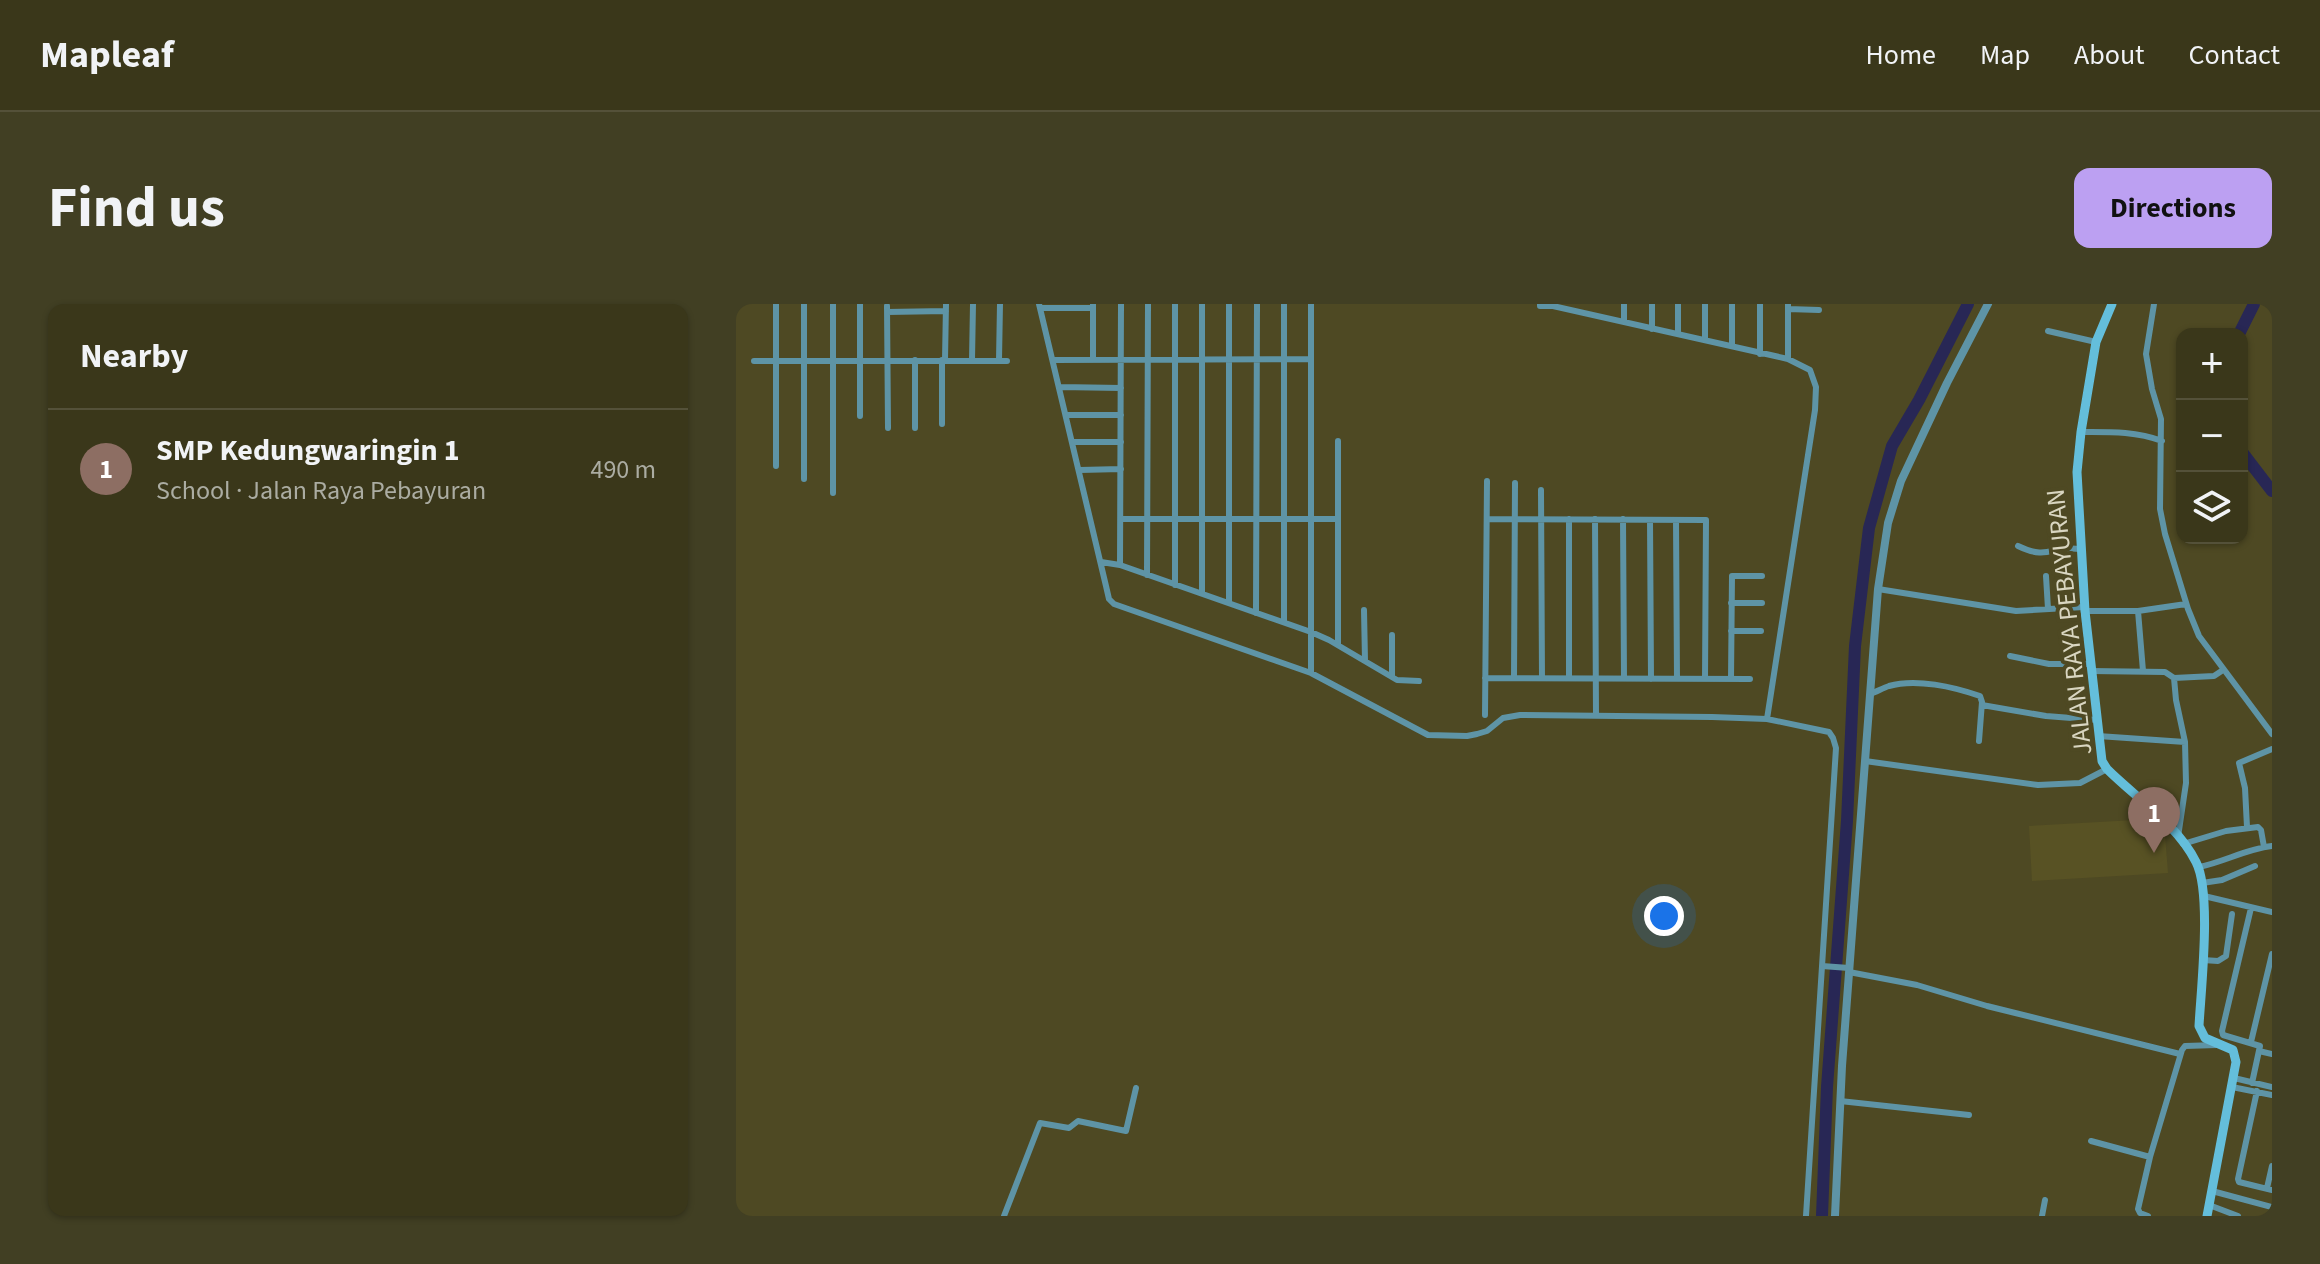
<!DOCTYPE html>
<meta charset="utf-8">
<style>
:root{--surface:#3a371a;--page:#413f23;--text:#f1f3f6;--muted:#abaca2;--line:#545139;--accent:#bca0f2}
body{margin:0;font-family:"Source Sans 3",sans-serif;background:var(--page);color:var(--text)}
.controls{position:absolute;right:24px;top:24px;display:grid;overflow:hidden;border-radius:16px;box-shadow:0 2px 6px #0004}
.controls button{width:72px;height:72px;display:grid;place-items:center;padding:0;border:0;border-bottom:2px solid var(--line);background:var(--surface);color:var(--text);font:40px sans-serif}
.you{position:absolute;left:928px;top:612px;width:28px;height:28px;margin:-20px;border:6px solid #fff;border-radius:50%;background:#1a73e8;box-shadow:0 0 0 12px #1a73e833}
.badge{display:grid;place-items:center;width:52px;height:52px;border-radius:50%;background:var(--accent);color:#fff;font-size:26px;font-weight:700}
.pin{position:absolute;translate:-50% -66px;filter:drop-shadow(0 2px 4px #0008)}
.pin::after{content:'';position:absolute;top:42px;width:28px;height:24px;background:inherit;clip-path:polygon(0 0,100% 0,50% 100%)}
.list{margin:0;padding:0;list-style:none}
h2{display:flex;justify-content:space-between;align-items:center;height:104px;margin:0;padding:0 32px;font-size:34px}
h2 small{font-size:26px;font-weight:400;color:var(--muted)}
.list li{display:grid;grid-template-columns:52px 1fr auto;gap:24px;align-items:center;box-sizing:border-box;height:120px;padding:0 32px;border-top:2px solid var(--line)}
.list b{display:block;font-size:30px;white-space:nowrap}
.list p{margin:0;font-size:26px;white-space:nowrap;color:var(--muted)}
.list em{font-size:26px;font-style:normal;color:var(--muted)}
.icon{flex:none;width:44px;height:44px;fill:none;stroke:currentColor;stroke-width:2;stroke-linecap:round;stroke-linejoin:round}
.map{position:relative;flex:none;width:1536px;height:912px;overflow:hidden;border-radius:16px}
header{display:flex;align-items:center;gap:48px;box-sizing:border-box;height:112px;padding:0 40px;background:var(--surface);border-bottom:2px solid var(--line)}
header strong{font-size:38px}
nav{display:flex;gap:44px;margin-inline-start:auto;font-size:28px}
.intro{display:flex;align-items:center;justify-content:space-between;box-sizing:border-box;height:192px;padding:0 48px}
h1{margin:0;font-size:56px}
.button{padding:20px 36px;border-radius:16px;background:var(--accent);color:#111;font-size:28px;font-weight:700}
main{display:flex;gap:48px;padding:0 48px}
aside{flex:1;background:var(--surface);border-radius:16px;box-shadow:0 2px 6px #0004}
.map>svg:first-child{display:block}
</style>
<header>
<strong>Mapleaf</strong>
<nav><a>Home</a><a>Map</a><a>About</a><a>Contact</a></nav>
</header>
<div class="intro"><h1>Find us</h1><a class="button">Directions</a></div>
<main>
<aside>
<h2>Nearby<small></small></h2>
<ul class="list">
<li><span class="badge" style="background:#8d6e63">1</span><div><b>SMP Kedungwaringin 1</b><p>School · Jalan Raya Pebayuran</p></div><em>490 m</em></li>
</ul>
</aside>
<div class="map">
<svg width="1536" height="912" viewBox="0 0 1536 912">
<rect width="100%" height="100%" fill="#4e4923"/>
<!-- built -->
<path fill="#585224" d="M1417,515L1418,531H1429L1432,569L1296,577L1293,522Z"/>
<g fill="none" stroke-linecap="round" stroke-linejoin="round">
<!-- river -->
<path stroke="#282755" stroke-width="12" d="M1503,30L1518,0
M1506,148L1536,187
M1086,912L1091,783L1111,517L1119,342L1133,224L1156,142L1183,96L1232,0"/>
<!-- minor -->
<path stroke="#5e94a6" stroke-width="6" d="M68,0V175
M303,0L370,282L373,295L378,300L575,369L692,431L731,432L741,430L751,427L767,414L784,411L976,413L1031,415L1093,428L1097,434L1100,444L1070,912
M466,0V289
M493,0V299
M575,0V369
M804,0V2H817L1052,55L1074,66L1080,83L1079,106L1031,415
M888,0V18
M916,0V25
M1024,0V50
M1052,0V55
M1418,0L1410,50L1416,85L1425,115L1424,205L1429,230L1452,305L1463,332L1536,430
M151,2L152,124
M304,4H357
M1052,5L1083,6
M151,8L210,7
M1312,27L1360,38
M942,30V0
M969,36V0
M996,42V0
M357,55V0
M179,56V124
M206,56V120
M209,56L210,0
M236,56L237,0
M263,56L264,0
M318,56L575,55
M18,57H271
M324,83L385,84
M331,111H385
M124,112V0
M1345,128C1373,128 1399,127 1426,137
M602,137V341
M337,138H385
M40,162V0
M344,166L385,165
M805,186L806,374
M97,189V0
M385,215H602
M751,215L970,216L969,375
M833,215V374
M859,215L860,412
M887,215L888,374
M914,216L915,375
M940,216L941,375
M1282,242C1313,257 1315,241 1344,245
M365,258L384,261L575,328L593,336L661,376L683,377
M384,261L385,0
M411,271L412,0
M1310,272L1312,305
M439,281V0
M1142,285L1280,307L1348,303
M995,299H1026
M628,306L629,357
M1349,307H1402L1450,300
M1402,307L1407,367
M520,309L521,0
M548,317V0
M995,327H1025
M1274,352L1313,360H1354
M1355,367L1429,368L1438,374L1440,396L1449,438L1362,432
M656,372V331
M749,374L1014,375
M778,374L779,179
M1438,374L1478,372L1487,366
M995,375L996,272H1026
M1134,390C1140,388 1147,384 1153,382C1180,374 1218,383 1244,392L1246,398L1243,437
M1246,401L1310,412L1361,416
M749,411L751,177
M1129,457L1302,481L1344,479L1371,465
M1511,523L1509,484L1503,459L1536,445
M1442,533L1450,479L1449,438
M1447,540L1490,527L1522,523L1525,526L1528,543
M1463,563C1488,558 1510,545 1536,542
M1466,579L1486,576L1519,562
M1468,592L1536,608
M1515,604L1486,727L1487,731L1524,742L1516,779
M1467,656L1482,657L1490,652L1496,610
M1086,662L1113,664
M1113,668L1181,681L1251,702L1444,750
M1515,738L1536,650
M1523,747L1536,750
M1498,774L1536,783
M1496,783L1536,791
M1521,787L1502,875L1503,878L1536,886
M1104,797L1233,811
M1355,837L1414,853
M1531,884L1536,862
M1476,887L1536,903
M1473,901L1502,912
M268,912L304,819L333,824L342,817L390,827L400,784
M1306,912L1309,896
M1412,912L1404,909L1402,905L1414,853L1446,746L1449,742L1481,741"/>
<!-- tertiary -->
<path stroke="#5e94a6" stroke-width="8" d="M1099,912L1106,762L1142,285L1152,219L1165,177L1211,79L1252,0"/>
<!-- secondary -->
<path stroke="#64bedb" stroke-width="9" d="M1376,0L1360,38L1345,128L1341,168L1349,307L1366,457L1371,465C1400,494 1441,520 1460,558C1476,589 1465,684 1463,722L1469,734L1497,746L1500,758L1471,912"/>
</g>
<g text-anchor="middle" dominant-baseline="central" stroke-width="8" stroke-linejoin="round" paint-order="stroke">
<!-- street labels -->
<g font-size="26" fill="#d9d6c1" stroke="#4e4923">
<text transform="translate(1333 318) rotate(-96)">JALAN RAYA PEBAYURAN</text>
</g>
</g>
</svg>
<div class="controls">
<button>+</button>
<button>−</button>
<button><svg class="icon" aria-label="layers" viewBox="0 0 24 24"><path d="M12 4l9 5-9 5-9-5zM3 14l9 5 9-5"/></svg></button>
</div>
<div class="you"></div>
<div class="pin badge" style="left:1418px;top:549px;background:#8d6e63">1</div>
</div>
</main>
